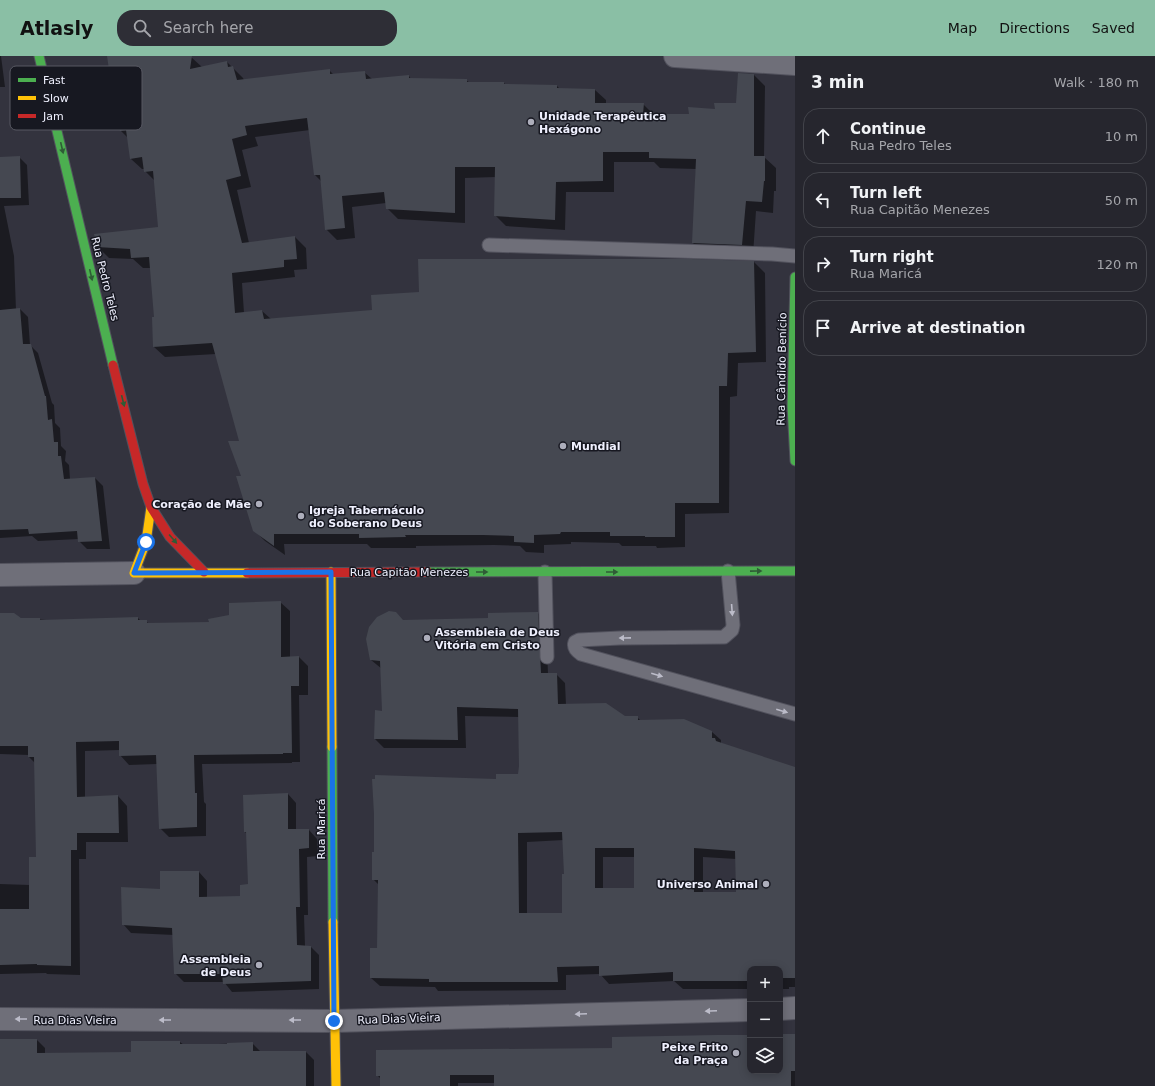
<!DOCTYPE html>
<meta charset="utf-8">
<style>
:root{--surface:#26262e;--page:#2e2e36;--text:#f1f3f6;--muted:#a4a5aa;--line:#42434a;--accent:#8abfa5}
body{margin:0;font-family:"DejaVu Sans",sans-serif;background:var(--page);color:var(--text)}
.controls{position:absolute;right:12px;bottom:12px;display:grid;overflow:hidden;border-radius:8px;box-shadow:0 2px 10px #0003}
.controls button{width:36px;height:36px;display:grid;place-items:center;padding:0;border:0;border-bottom:1px solid var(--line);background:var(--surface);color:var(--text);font:20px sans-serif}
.stop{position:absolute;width:12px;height:12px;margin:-9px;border:3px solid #1a73e8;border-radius:50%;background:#fff}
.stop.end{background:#1a73e8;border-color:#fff;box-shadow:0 1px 4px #0008}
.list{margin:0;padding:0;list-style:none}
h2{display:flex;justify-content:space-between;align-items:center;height:52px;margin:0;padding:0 16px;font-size:17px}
h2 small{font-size:13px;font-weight:400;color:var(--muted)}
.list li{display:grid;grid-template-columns:26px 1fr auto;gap:12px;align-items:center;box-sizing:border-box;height:56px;margin:0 8px 8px;padding:0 8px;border:1px solid var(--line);border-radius:16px}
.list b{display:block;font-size:15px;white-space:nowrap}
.list p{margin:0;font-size:13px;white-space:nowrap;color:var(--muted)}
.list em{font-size:13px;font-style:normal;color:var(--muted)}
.icon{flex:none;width:22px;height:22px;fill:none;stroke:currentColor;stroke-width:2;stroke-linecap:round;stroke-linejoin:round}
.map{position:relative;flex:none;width:795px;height:1030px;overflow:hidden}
header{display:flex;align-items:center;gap:24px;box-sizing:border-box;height:56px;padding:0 20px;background:var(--accent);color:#111}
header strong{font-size:19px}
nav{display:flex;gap:22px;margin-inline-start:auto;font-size:14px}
.search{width:280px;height:36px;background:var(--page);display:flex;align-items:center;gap:10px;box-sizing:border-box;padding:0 14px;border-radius:16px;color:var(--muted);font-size:15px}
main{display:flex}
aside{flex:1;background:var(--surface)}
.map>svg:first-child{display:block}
</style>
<header>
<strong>Atlasly</strong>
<div class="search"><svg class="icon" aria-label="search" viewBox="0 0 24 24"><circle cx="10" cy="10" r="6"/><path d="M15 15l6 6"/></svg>Search here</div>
<nav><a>Map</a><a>Directions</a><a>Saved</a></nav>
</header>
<main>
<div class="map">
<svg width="795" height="1030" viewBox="0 0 795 1030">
<rect width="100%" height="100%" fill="#33333e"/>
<!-- shadow -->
<path fill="#0007" fill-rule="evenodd" d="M0,0H1L5,31H0Z
M108,0L191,1L202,11L227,6L243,22L244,24L329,14L334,19L364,16L372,23L409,20L411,23L466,24L470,27H504L506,29L557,30L560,33L595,34L606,44V48H643L654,59H690L737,48L754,19L765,30L764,101L776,112V135H774L773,157L756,155L753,199L704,198L693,187L696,113L660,112L654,106H614V136H566L565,174L506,170L495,159L496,121L465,122V167L398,163L387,152L386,147L352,151L355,182L337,184L326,173L322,126L315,119L310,74L255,81L258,90L242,94L251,131L237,134L249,187L295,181L306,192L307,213L294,214L295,221L242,227L244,257L262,255L271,263L373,255L420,237L754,206L765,217L766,306L738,307L737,340L730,341L729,457L685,458V491L657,492L656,490H622L619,487L571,486V488L544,489V497L526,496L520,490L494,489L416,490V492H371L367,488H284L285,499L265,485L254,474L242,421L240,386L216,298L165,301L154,291L155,262L151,212H143L133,203L109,202L98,191L159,172L155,125L145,115V113H142L131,103L129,83L121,75L114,42Z
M19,101L27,109L29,149L4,150L14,200L16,254L20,253L28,261L30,289L38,297L52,347L54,349L55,367L60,372L61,390L66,395L65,405L69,409L70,423L95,422L103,430L110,493H87L79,485V483L38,485L32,480L0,482V102Z
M280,546L290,555V601H299L308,610V639H299L300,706H292V707L202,708L204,746L206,748V780L169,781L160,772L157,708L129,709L120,699V694L85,695V741L118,740L127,750L128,786H86V803H79L80,919L47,918L46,917L0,918V828L30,829L37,802L35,707L29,701V699L0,698V558L21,562L58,565L138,562L141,565H146L149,568L210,567Z
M538,557L546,566L548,618H556L565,627L566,649L624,661H637L641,665L712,676L721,684V688L795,712V931H789V933H780V913H750V933H683L674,925L609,928L600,918L566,919V934L438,935L435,931L380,930L371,922L378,893L379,829L373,823L497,724L519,719V661L465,660L466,692H384L375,683L383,656L382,613L371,604L403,565L489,563ZM564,784L565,819L563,858H527V786ZM603,801H635V833H603ZM703,801L736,803L737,837H703Z
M288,738L296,747V774H309L317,783L318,800L307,801L308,859H304L305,890L311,891L319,899V933L232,936L224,926H184L175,917L174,879L131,877L123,868L161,834L199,816L207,825V842L241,841L249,829L247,778L245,776Z
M750,979V1015H780V979H795V1030H495V1027H458V1030H381V1023L377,1019Z
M0,984H37L45,992V998L132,997L180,986L184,989L252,987L260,995L306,996L314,1004V1030H0Z"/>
<!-- building -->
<path fill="#454851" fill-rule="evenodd" d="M107,0H192L190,13L227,5L228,11L233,10L237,24L330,13V18L365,15L366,23L409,19V22L467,23V26H504V28L557,29V32L595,33V47H644L643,58H689L688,51L715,53L714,47H736L738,17L754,18V100H765V125H764L762,146L746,145L742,189L692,187L696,103L649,102V96H603V125L556,126L555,164L494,160L495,111H455V157L386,153L384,136L342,140L345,172L325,174L320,119H314L307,62L245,70L247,79L232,83L241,120L226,124L242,187L295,180L297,203L284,204V211L232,217L235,257L262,254L264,263L372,254L371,239L419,236L418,203H692L754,205L756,296L728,297L727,330H719V447H675V481H645V480H610V476H561L560,478L534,479V487L514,486V480L483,479H405L406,481L359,482V478H274V490L253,475L236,420H241L228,385H239L212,287L153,291L152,261H154L149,201L131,202L130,193L97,191L94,178L158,171L153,115L144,116L142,101L130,103L126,74L120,75L109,42L113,41Z
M20,100L21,142H0V101Z
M20,252L23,288H31L45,340H46L48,364L52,363L54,386H58V400H61L64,423L95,421L102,485L78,486L77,475L29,478L28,473L0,474V254Z
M281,545V601L299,600V630H291L292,697H283V698L194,699L195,737H197V771L159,773L156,699L119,700V685L76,686L77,741L118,739L119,777H77V794H71V910L37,909V908L0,909V853H29V801H36L34,701H28V690H0V557H14L21,562H40V564L138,561V564H147V567L209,566L208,563L229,559V547Z
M389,555L396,556L403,564L488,562V557L538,556L541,617H557L558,648L606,647L625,660H638V664L684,663L712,675V682H715L716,685L795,711V922H781L780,925V913H750V925H673V916L599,920V910L557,911L558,926H429V923L370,922V892H377L378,824H372V796H374V758L372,723H375V719L496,723V718H518L519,710L518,653L457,651L458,684L374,683L375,654L382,655L380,605L370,604L366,583L369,571L377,561ZM562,776L564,818H562V857H519L518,777ZM595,792H634V832H595ZM694,792L735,795L736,836H694Z
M288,737V773H309V792L299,793L300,851H296L297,889L311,890V925L223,928L222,918H174L172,872L122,869L121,831L160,833V815H199V841L240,840V829L248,828L246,776H244L243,739Z
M780,978H795V1015H791V1030H494V1019H450V1030H380V1020H376V994L612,992V981L717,979H750V1015H780Z
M0,983H37V997L131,996V985H180V988H227V987L253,986V995H306V1030H0Z"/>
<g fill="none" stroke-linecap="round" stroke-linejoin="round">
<!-- lane casing -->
<g stroke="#52525d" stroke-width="15">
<path id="lane" d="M489,189L772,198L795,200
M728,515L733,569L732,574L724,581L620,582L579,584L575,586C573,592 577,595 581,598L795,658
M545,516L547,601"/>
</g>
<!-- street casing -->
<g stroke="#52525d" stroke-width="24">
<path id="street" d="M675,0L795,8
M0,519L134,517
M780,953L795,952
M0,963L334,965L750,954"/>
</g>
<!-- fast casing -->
<g stroke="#52525d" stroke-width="11">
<path id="fast" d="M39,0L113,309
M795,221L792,350L795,405
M428,516L795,515
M332,691L333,866"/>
</g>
<!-- slow casing -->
<g stroke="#52525d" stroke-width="11">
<path id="slow" d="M151,451L146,486L134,517H247
M331,516L332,691
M333,866L336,1030"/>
</g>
<!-- jam casing -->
<g stroke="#52525d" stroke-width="11">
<path id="jam" d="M113,309L143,428L151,451L170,481L204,516
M247,517L428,516"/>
</g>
<!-- lane -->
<use href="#lane" stroke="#6f6f79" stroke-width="13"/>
<!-- street -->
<use href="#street" stroke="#6f6f79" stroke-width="22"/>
<!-- fast -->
<use href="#fast" stroke="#4caf50" stroke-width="9"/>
<!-- slow -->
<use href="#slow" stroke="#ffc107" stroke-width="9"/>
<!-- jam -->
<use href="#jam" stroke="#c62828" stroke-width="9"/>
</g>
<!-- one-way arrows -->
<defs><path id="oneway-solid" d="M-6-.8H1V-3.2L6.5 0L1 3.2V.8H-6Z"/></defs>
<g fill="#2f5c36">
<use href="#oneway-solid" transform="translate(62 92) rotate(77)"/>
<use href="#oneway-solid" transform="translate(91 219) rotate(77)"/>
<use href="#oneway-solid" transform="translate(123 345) rotate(76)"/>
<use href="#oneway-solid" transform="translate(173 483) rotate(49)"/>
<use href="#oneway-solid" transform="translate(756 515) rotate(-1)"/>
<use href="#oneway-solid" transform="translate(482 516)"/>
<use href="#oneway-solid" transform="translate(612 516)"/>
</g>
<g fill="#bcbcc9">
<use href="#oneway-solid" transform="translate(732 554) rotate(86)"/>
<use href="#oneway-solid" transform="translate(625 582) rotate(179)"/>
<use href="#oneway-solid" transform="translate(657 619) rotate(16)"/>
<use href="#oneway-solid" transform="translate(782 655) rotate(16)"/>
<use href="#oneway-solid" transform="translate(711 955) rotate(178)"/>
<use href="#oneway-solid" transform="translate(581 958) rotate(178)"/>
<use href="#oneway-solid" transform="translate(21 963) rotate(-180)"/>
<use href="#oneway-solid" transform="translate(165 964) rotate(-180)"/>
<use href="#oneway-solid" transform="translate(295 964) rotate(-180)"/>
</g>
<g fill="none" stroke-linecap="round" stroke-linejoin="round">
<!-- route -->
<path stroke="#1a73e8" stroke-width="5" d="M146,486L134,517L331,516L334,965"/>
</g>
<!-- markers -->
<g fill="#adaebb" stroke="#171821" stroke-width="1.5">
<circle cx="531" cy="66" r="4"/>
<circle cx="563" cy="390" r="4"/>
<circle cx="259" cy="448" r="4"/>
<circle cx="301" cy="460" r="4"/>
<circle cx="427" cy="582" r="4"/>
<circle cx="766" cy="828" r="4"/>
<circle cx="259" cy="909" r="4"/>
<circle cx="736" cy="997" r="4"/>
</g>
<g text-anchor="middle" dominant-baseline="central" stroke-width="3" stroke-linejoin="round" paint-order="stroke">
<!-- poi labels -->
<g font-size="11" font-weight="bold" fill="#eff0fe" stroke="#171821" text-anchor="start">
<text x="539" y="60">Unidade Terapêutica<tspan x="539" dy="13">Hexágono</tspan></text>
<text x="571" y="390">Mundial</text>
<text x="251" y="448" text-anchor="end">Coração de Mãe</text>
<text x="309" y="454">Igreja Tabernáculo<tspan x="309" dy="13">do Soberano Deus</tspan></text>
<text x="435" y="576">Assembleia de Deus<tspan x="435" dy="13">Vitória em Cristo</tspan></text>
<text x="758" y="828" text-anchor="end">Universo Animal</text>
<text x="251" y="903" text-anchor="end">Assembleia<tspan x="251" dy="13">de Deus</tspan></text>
<text x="728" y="991" text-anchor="end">Peixe Frito<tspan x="728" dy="13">da Praça</tspan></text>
</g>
<!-- street labels -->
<g font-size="11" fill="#eff0fe" stroke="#171821">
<text transform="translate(105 223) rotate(76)">Rua Pedro Teles</text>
<text transform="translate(782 313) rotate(-89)">Rua Cândido Benício</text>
<text x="409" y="516">Rua Capitão Menezes</text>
<text transform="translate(321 773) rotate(-90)">Rua Maricá</text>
<text transform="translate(399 963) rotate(-2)">Rua Dias Vieira</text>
<text x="75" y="964">Rua Dias Vieira</text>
</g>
</g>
<!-- legend -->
<rect x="10" y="10" width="132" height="64" rx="6" fill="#171821" stroke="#585963" stroke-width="1"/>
<rect x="18" y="22" width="18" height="4" fill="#4caf50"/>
<rect x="18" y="40" width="18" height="4" fill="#ffc107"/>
<rect x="18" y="58" width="18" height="4" fill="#c62828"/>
<g font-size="11" fill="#eff0fe">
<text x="43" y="28">Fast</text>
<text x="43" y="46">Slow</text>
<text x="43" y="64">Jam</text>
</g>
</svg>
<div class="controls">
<button>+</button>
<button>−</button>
<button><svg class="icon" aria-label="layers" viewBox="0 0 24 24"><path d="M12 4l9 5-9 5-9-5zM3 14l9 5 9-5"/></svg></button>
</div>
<div class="stop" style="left:146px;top:486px"></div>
<div class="stop end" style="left:334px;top:965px"></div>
</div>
<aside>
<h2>3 min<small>Walk · 180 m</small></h2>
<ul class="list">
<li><svg class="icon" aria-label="ahead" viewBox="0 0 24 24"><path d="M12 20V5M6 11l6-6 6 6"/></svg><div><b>Continue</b><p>Rua Pedro Teles</p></div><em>10 m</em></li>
<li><svg class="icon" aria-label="left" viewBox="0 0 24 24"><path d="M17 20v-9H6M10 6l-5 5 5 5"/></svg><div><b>Turn left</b><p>Rua Capitão Menezes</p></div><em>50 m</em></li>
<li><svg class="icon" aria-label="right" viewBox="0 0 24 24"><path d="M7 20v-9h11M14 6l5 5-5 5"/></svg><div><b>Turn right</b><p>Rua Maricá</p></div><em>120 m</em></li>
<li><svg class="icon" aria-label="arrive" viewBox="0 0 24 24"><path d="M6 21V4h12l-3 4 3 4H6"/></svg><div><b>Arrive at destination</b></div></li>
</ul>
</aside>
</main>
